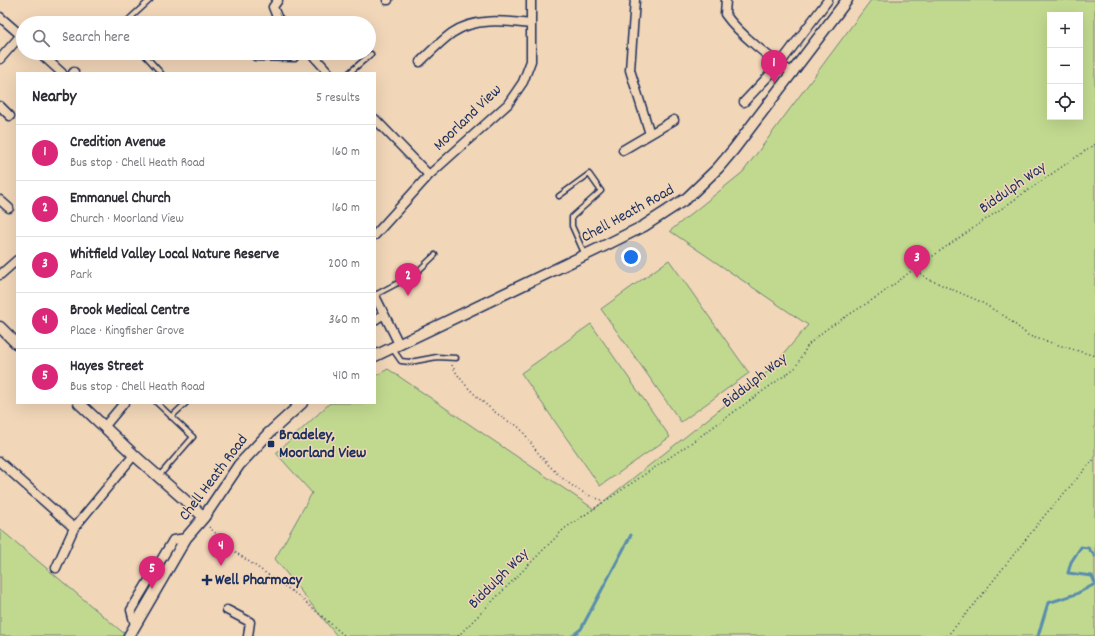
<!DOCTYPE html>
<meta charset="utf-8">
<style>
:root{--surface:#fff;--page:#f7f7f7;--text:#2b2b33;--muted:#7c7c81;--line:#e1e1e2;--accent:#db2777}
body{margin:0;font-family:Dekko,sans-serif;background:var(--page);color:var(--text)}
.controls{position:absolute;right:12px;top:12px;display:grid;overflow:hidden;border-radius:0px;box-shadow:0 4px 16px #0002}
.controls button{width:36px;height:36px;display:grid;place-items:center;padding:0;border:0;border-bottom:1px solid var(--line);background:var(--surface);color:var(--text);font:20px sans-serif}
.you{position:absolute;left:631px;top:257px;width:14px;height:14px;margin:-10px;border:3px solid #fff;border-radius:50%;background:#1a73e8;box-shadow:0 0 0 6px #1a73e833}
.badge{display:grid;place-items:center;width:26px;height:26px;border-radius:50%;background:var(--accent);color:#fff;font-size:13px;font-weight:700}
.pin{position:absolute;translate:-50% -33px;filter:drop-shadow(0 1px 2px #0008)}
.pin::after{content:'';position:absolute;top:21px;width:14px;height:12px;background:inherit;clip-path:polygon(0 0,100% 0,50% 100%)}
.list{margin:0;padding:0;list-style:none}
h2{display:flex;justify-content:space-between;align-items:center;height:52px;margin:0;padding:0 16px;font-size:17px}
h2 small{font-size:13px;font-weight:400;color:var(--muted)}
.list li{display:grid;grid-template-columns:26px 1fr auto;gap:12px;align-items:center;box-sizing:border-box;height:56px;padding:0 16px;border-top:1px solid var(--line)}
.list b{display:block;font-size:15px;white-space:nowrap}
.list p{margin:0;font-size:13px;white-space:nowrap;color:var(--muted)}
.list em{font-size:13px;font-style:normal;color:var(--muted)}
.icon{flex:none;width:22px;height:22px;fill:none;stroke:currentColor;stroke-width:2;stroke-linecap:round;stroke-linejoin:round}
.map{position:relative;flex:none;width:1095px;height:636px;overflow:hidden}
.search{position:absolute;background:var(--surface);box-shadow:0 4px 16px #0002;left:16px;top:16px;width:360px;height:44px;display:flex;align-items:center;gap:10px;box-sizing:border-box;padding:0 14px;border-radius:22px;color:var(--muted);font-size:15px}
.panel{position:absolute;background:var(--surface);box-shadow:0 4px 16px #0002;left:16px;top:72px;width:360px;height:332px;border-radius:0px}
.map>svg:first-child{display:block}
</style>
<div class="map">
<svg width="1095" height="636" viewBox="0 0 1095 636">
<rect width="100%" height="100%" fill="#f1d6b8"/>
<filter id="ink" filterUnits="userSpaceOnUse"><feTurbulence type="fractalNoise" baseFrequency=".025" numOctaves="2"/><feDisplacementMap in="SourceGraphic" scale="8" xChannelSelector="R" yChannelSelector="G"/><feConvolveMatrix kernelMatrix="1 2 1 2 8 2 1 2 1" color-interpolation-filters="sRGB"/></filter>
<g filter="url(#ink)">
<!-- green -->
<path fill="#c1d98f" stroke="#6e8476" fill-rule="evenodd" d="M871,0H1095V636H337L275,559L312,493L276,453L330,403H375V376L388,369L594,509L771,369L808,325L670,231L743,172ZM1050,15H1080V117H1050Z
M669,260L749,373L681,422L601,309Z
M591,324L670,437L600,486L521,373Z
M0,529L127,636H0Z"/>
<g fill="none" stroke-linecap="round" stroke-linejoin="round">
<!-- stream -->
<path stroke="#598dae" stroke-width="3" d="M1095,556L1088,548L1081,547L1071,562L1068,573L1092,576L1095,583
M572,636L581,629L631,535
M1038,636L1048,603L1076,594L1095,584"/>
<!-- service casing -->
<g stroke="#1b2f5e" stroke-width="7">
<path id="service" d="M125,23L150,0
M143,53L161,73
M250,53L255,58L295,59L299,53
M349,73L371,54
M559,196L589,174L601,191L572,217V226L585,255
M375,295L415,274L435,255
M392,348L401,361L410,362L437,357L456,358
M157,403L193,437L159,476
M171,417L186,403"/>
</g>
<!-- minor casing -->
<g stroke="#1b2f5e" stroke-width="11">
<path id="minor" d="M278,0L273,7L277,17L282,23
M387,0H388
M635,0L630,70L650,134
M726,0L725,14C739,34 772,60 793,73
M0,17L23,37
M40,53L62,73
M311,53L329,73
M0,59L21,35
M420,62C430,52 441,41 452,33C475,17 505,21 531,24
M73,73L74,72
M744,102L779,65L828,0
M0,106L10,116
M375,119L429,175
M623,150L674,120
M0,200L9,208
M375,235L429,175L508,104L523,82L531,61V0
M0,275L17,260
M375,296L399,344
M375,320L384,314
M104,427L124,403
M0,462L74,528L134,455
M56,568L74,528
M227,610L250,622L248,636
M135,625L131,610L173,540L186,538"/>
</g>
<!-- tertiary casing -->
<g stroke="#1b2f5e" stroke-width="13">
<path id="tertiary" d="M0,327L17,344
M375,356L606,245L644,226L687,198L718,168L734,149L847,0
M79,403L134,455L204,517
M129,636L186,538L204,517L239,465L269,433L302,403"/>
</g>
<!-- path -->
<path stroke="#1b2f5e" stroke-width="1.5" stroke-dasharray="1 3" stroke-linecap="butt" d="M914,269L928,279L979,301L1006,317L1029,336L1095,356
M452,365C460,383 486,406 503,418C507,421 512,423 516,425C524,431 530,442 535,449C554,473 576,494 606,501
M209,527L238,554L296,594L345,636
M458,636L564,529L688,445L795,368L808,345L825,330L880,295L914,269L1095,144
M947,636L974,605L1045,515L1095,458"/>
<!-- service -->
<use href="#service" stroke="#f1d6b8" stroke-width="4"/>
<!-- minor -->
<use href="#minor" stroke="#f1d6b8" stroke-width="8"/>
<!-- tertiary -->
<use href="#tertiary" stroke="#f1d6b8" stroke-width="10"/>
</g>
</g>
<!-- markers -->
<g fill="#1b2f5e" stroke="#f1d6b8" stroke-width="1.5">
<rect x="267" y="440" width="8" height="8" rx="2"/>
<path d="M205 574h4v4h4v4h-4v4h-4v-4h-4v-4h4z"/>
</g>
<g text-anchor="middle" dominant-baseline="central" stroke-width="3" stroke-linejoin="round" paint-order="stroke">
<!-- street labels -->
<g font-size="16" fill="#1b2f5e" stroke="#f1d6b8">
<text transform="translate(468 118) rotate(-44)">Moorland View</text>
<text transform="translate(1013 188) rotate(-35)">Biddulph Way</text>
<text transform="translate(628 214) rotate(-29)">Chell Heath Road</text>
<text transform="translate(755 381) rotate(-38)">Biddulph Way</text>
<text transform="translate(214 478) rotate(-53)">Chell Heath Road</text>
<text transform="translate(499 579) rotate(-45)">Biddulph Way</text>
</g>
<!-- poi labels -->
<g font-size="16" font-weight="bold" fill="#1b2f5e" stroke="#f1d6b8" text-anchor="start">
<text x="279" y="435">Bradeley,<tspan x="279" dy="18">Moorland View</tspan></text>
<text x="215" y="580">Well Pharmacy</text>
</g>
</g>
</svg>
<div class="controls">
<button>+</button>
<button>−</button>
<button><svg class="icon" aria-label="locate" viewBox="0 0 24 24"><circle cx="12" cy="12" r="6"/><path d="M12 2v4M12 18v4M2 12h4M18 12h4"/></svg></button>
</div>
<div class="you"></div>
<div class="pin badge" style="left:774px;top:83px">1</div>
<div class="pin badge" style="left:408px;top:296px">2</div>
<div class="pin badge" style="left:917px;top:278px">3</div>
<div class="pin badge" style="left:221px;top:566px">4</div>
<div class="pin badge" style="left:152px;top:589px">5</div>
<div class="search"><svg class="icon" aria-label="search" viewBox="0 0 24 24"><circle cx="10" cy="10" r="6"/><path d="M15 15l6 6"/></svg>Search here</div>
<section class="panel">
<h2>Nearby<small>5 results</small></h2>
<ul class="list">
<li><span class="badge">1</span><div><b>Credition Avenue</b><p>Bus stop · Chell Heath Road</p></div><em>160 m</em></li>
<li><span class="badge">2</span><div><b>Emmanuel Church</b><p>Church · Moorland View</p></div><em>160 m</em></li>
<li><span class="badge">3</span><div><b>Whitfield Valley Local Nature Reserve</b><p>Park</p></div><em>200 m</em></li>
<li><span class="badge">4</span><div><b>Brook Medical Centre</b><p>Place · Kingfisher Grove</p></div><em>360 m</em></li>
<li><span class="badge">5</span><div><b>Hayes Street</b><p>Bus stop · Chell Heath Road</p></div><em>410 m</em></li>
</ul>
</section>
</div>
